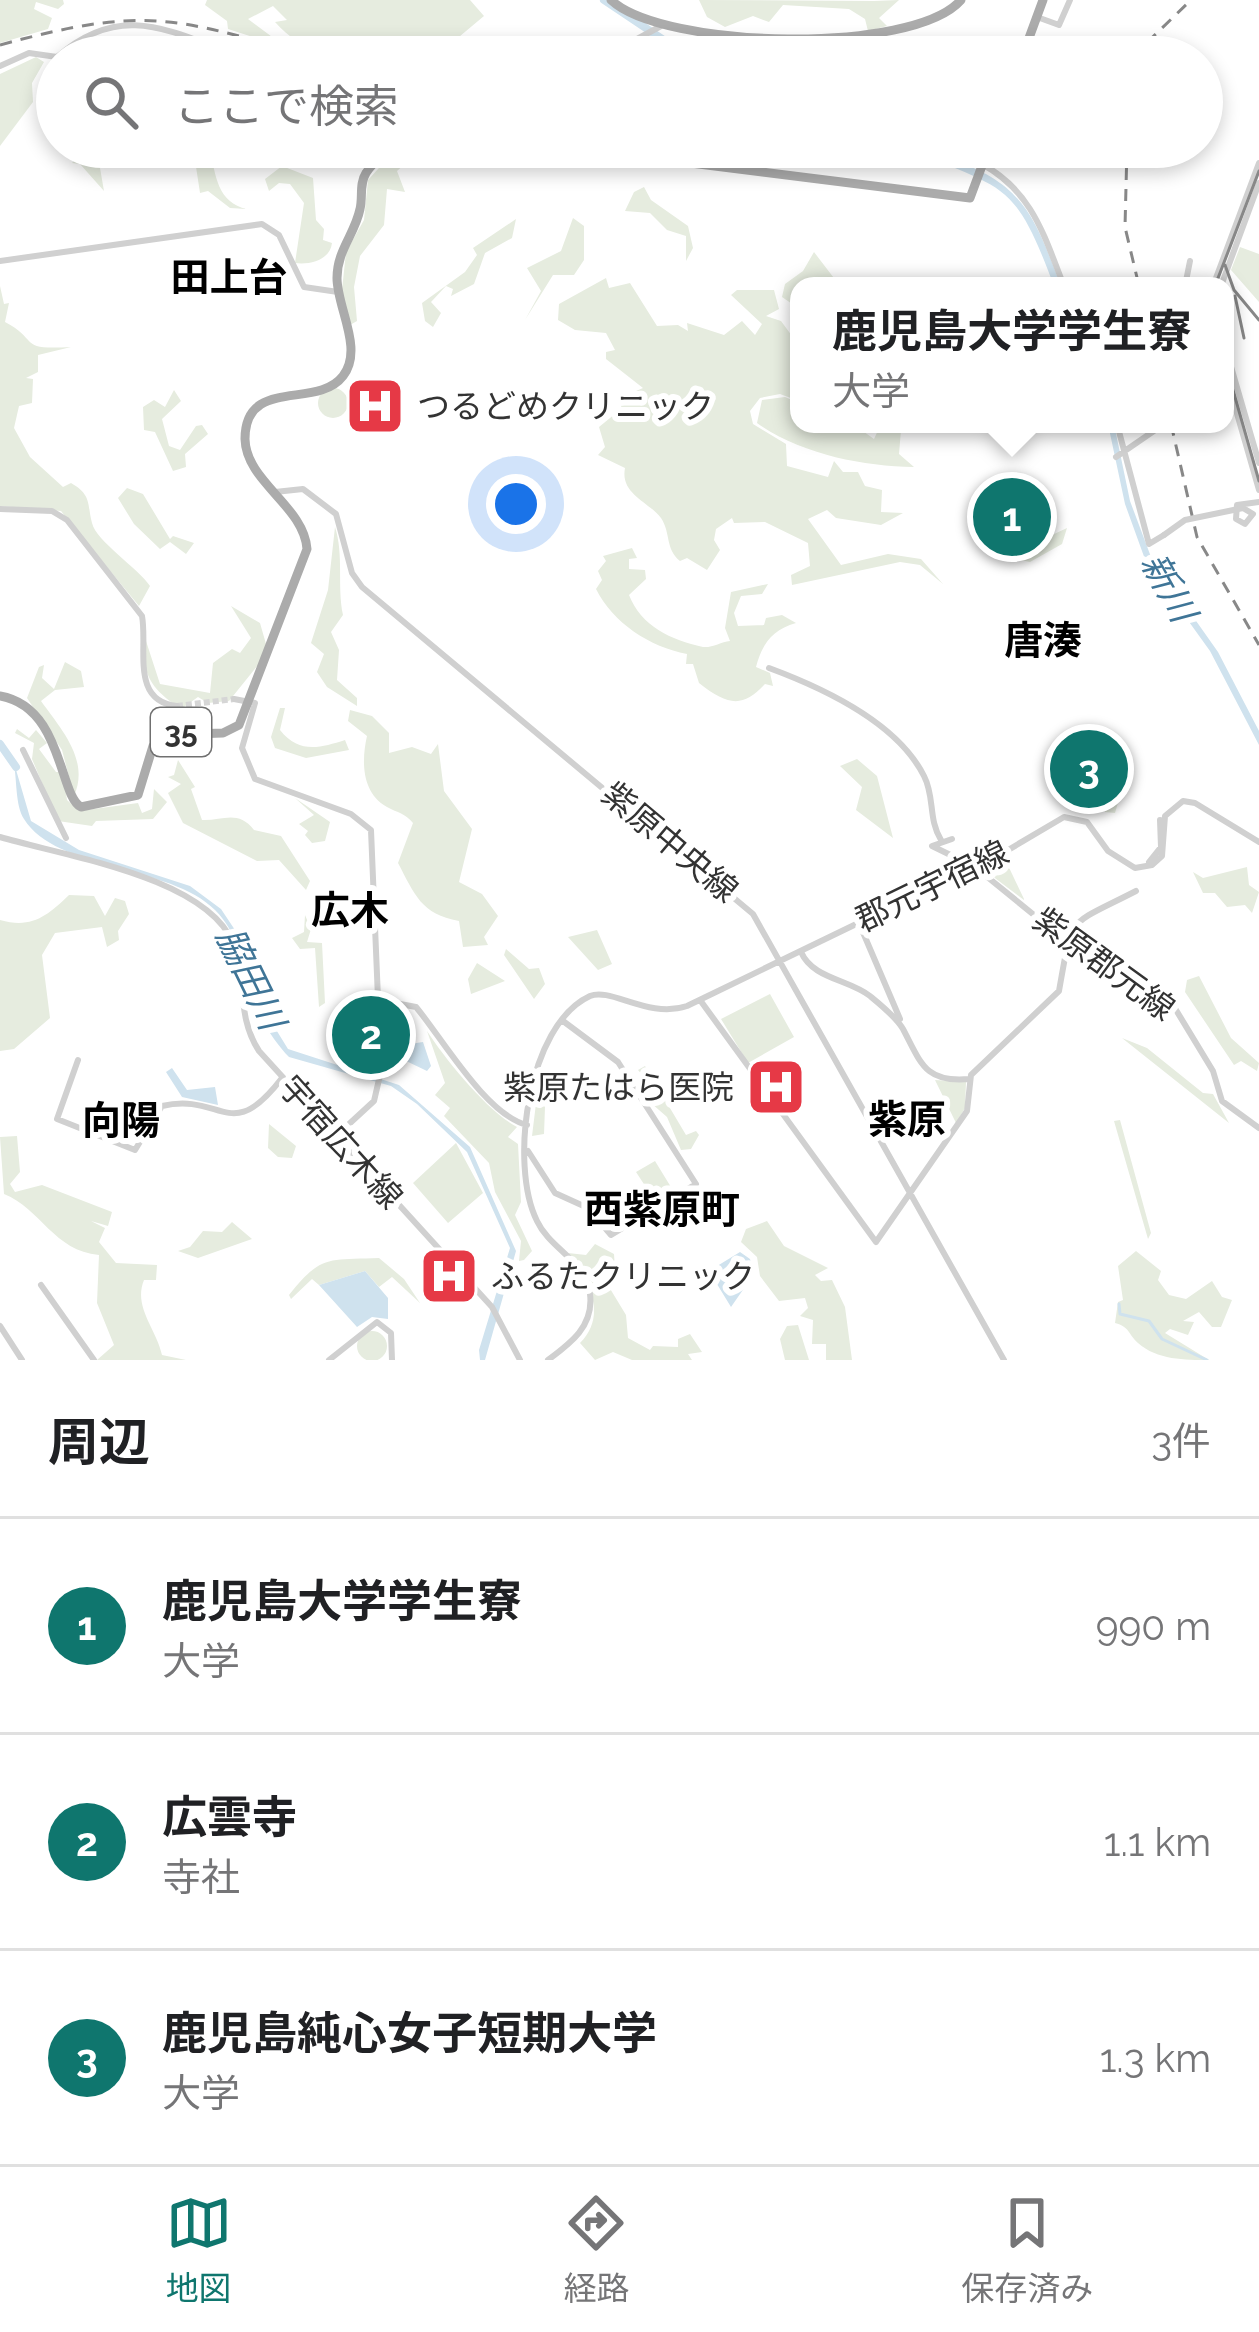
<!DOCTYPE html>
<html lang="ja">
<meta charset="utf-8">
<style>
:root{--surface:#fff;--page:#f6f6f6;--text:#202124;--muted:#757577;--line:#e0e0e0;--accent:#0f766e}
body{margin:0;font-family:Raleway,"Noto Sans JP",sans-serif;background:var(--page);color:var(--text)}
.you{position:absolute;left:516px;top:504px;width:42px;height:42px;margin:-30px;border:9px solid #fff;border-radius:50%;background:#1a73e8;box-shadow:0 0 0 18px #1a73e833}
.badge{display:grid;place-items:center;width:78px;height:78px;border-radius:50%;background:var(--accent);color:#fff;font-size:39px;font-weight:700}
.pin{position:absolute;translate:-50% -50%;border:6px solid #fff;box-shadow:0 3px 12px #0006}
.popup{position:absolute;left:790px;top:277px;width:444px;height:156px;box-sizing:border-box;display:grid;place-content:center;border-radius:24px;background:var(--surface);filter:drop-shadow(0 3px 9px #0005);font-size:39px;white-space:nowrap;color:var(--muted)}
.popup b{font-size:45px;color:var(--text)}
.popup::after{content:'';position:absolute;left:50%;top:100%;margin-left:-24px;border:24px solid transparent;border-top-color:var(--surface)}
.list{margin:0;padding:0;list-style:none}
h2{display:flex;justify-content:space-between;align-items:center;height:156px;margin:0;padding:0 48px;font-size:51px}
h2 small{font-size:39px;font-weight:400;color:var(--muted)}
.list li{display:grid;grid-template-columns:78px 1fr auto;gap:36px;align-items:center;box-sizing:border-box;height:216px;padding:0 48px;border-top:3px solid var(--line)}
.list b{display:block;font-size:45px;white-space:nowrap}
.list p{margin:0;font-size:39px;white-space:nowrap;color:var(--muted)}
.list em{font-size:39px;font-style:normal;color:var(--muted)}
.icon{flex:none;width:66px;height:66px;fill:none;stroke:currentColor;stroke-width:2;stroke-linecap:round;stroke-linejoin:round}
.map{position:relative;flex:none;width:1259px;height:1360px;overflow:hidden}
.search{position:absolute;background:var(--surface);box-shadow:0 6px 18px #0003;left:36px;right:36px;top:36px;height:132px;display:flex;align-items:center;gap:30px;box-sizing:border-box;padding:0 42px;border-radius:66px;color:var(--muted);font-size:45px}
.sheet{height:804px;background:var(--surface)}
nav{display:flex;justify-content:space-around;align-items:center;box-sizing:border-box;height:168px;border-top:3px solid var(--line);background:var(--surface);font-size:33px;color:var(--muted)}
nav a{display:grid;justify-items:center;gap:6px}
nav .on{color:var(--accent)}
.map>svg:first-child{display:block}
</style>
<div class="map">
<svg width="1259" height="1360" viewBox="0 0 1259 1360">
<rect width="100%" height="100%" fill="#fff"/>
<!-- green -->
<path fill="#e6ecdf" d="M0,0H63L64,4L58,9L36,2L34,9L52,18L48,29L0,43Z
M207,0H470L484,16L435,57C377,57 316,69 275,22L287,20L273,6L248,19L287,48L228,29L227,21L205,5Z
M699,0L874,1L899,0L879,18L887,26L868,31L865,19L849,9L783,5L769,22L753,16L725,27L707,17Z
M36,57L44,62L32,83L33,102L0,146V74Z
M88,147H109L100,168L104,191L80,164L72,163Z
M193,147H210C215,176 218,203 247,209L230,208L208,191L200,193Z
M398,147H424L397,171L405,192L387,189L384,225L360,256L354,287L357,321L350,325L342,290L346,252L364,220L368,180Z
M282,166L313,178L316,220L324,229L323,240L332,243C330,260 310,265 295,263L304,203L290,184L279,183L269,191L265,179Z
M644,187L651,200L688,226L693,248L686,261V236L667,230L650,213L625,211L634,192Z
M573,218L584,226V260L574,275H553L525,320L541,291L527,268L561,251Z
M516,219L512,238L485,253L474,284L451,296L453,289L446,286L431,302L441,313L433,327L425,321L422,303L465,272L477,255L473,248Z
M1240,247L1259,254V302L1231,270Z
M814,252L840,286H799V401L780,394L760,398L750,411L753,424L786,444L787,466L828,477L834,461L843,472H858L865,486L882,490L881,512L903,513L881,525L836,518L827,510L808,519L841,565L888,554L921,559L943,584L920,565L900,562L792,585L791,575L810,566L808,543L765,522L734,523L732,518L716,529L714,540L720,550L707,570L687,558L680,561C665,549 671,533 661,518C648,501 620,494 625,468L598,455L605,447L599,427L621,409L622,397L643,388L606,359V352L615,350L606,333L575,330L558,320L559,304L606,278L609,288L630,283L657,326L678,325L688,331L687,323L724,335L742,321L755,335L762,324L731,295L737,290H774L779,309L766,316L781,321L792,336L798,308L782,297L785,284L803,271Z
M0,286L4,304L9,303L5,322C41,341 16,350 71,347L38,355V372L26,378L33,379L32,403L19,406L14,428L30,457L63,487L71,483C92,495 87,504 92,523C96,541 138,568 150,586L139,606L61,511L0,506Z
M318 403a15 15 0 1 1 30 0a15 15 0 1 1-30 0Z
M174,390L181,401L162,419L169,446L180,450L196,426L202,425L208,434L185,454L186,467L173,471L155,432L144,430L143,407L154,400L165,407Z
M785,397L799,403V424H853L874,439L881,424H929L915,431L901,430L899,454L914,467C862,466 801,454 757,423L762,400Z
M127,488L143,494L170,539L173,536L194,543L186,554L170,542L160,549L134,524L118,498Z
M335,527C344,555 337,586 343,615L331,632L339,650L337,680L357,698V706L327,687L317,672L324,654L311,643L328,590Z
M1067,528L1062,544L1030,562L1016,559L1012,554Z
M632,548L637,558L629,559V569L645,570L646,579L629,595C641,626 671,640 703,647C712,648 721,642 730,641L725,628L731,592L768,584L762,594L741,596L734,613L738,626L764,625L766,618L782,615L796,623C772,630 762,644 756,667L770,673L773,686L765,684C744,707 729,707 699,683L693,664H686L687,654C650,647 613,623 596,589L602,580L598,571L606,561L603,556Z
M231,606L260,623L266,644L262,660L229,701L208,703L198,697L181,709C154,691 140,676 146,641L160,684L210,693L213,663L232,649L240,653L251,638Z
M65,662L81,671L84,687L55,690L41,701C61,729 90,760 74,796L62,750L27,698L39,667L44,665L42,678L54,689Z
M280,708H285L280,730C299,754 320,748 345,740L349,750L306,758L275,748L271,737Z
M350,710L372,716L389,733V753L412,747L431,754L438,744L444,791L472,829L459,882L482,894L498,916L484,937L488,945L463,947L459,921C421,914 415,895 398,863L413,823C405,813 398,813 387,807C360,792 362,758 367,736L348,721Z
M17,729L29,738L36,730L47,743L39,749L56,772H63L67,800L79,811L138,803L142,813L152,809L154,789L167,802L153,819L96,821L92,826L58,821L32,759L34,743L15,733Z
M857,759L877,776L893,838L856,810L862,787L840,766Z
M178,760L195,787L191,789L202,820C222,821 238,809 254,830L281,836L310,881L306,890L279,860L257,861L183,823L168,793L181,784L168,777L174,775Z
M1093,785L1122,789L1115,813L1105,812L1099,795L1080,797L1083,787Z
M295,798L330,822L325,841L312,843L305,835L308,831L299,824L314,815Z
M1004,857L1024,899V900L983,869Z
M1247,867L1249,885L1259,892L1252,913L1245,905L1227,907L1215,893H1203L1193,872L1203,878Z
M69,895L94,896L105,916L115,898L125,901L129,914L118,931L119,940L107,947L102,927L55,933L42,955L50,1018L14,1049L0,1051V920C32,929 47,916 69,895Z
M305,915L311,929L307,942L322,943L325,1003L319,1007L315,948L300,949L292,938L304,932Z
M597,930L612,964L598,970L568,937Z
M506,949L529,969L539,968L545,984L534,999L504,955Z
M477,963L505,981L471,994L468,979Z
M1199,976L1231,1038L1259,1063L1257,1071L1241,1061L1234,1065L1185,992L1187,980Z
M770,994L794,1037L748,1063L721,1019Z
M427,1031C445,1059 488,1112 517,1127L508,1137L518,1144L521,1202L515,1215L532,1251L524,1260L519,1261L521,1241L495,1192L489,1163L444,1116L450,1108L435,1095L445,1083Z
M1122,1038L1147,1048L1203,1093L1213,1094L1229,1123Z
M645,1066L686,1135L696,1131L699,1135L691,1149L681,1150L667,1117L651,1103L649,1083L638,1070Z
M540,1071L546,1080L544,1134L532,1136Z
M935,1080L966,1082L965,1108L956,1123Z
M1120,1120L1151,1233L1148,1239L1114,1121Z
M269,1124L296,1146L292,1158L278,1157L268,1148Z
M17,1136L20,1172L10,1184L15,1192L42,1185L112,1212L108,1226L91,1221L105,1228L99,1242L116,1263L157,1265L156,1280H144C133,1307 156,1328 162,1355L186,1360H97L114,1345L97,1303L99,1255C54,1251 41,1209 4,1194L0,1137Z
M456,1143L483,1193L448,1223L413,1183Z
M655,1161L674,1192L657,1204L636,1172Z
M767,1221L784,1246L828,1268L815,1275L821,1281L832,1280L845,1307L852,1360H826V1344H812L813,1320L800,1316L808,1308L805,1298L779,1301L760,1276L757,1257L741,1242L746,1229Z
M232,1222L252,1239L198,1258L178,1251L190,1247L203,1231L222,1232Z
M595,1244L614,1254L615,1269L606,1282L626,1315L628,1338L650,1350L653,1346L678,1347V1339L690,1334L702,1352L688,1354L692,1360H632L613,1352L595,1360L580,1343C608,1315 589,1279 568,1253L586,1255Z
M1136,1251L1161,1271L1158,1280L1169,1295L1186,1299L1212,1281L1222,1297L1232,1300L1221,1327H1212L1199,1312L1183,1321L1194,1322L1188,1335L1170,1329L1165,1333L1209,1360C1185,1360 1157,1360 1138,1343C1127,1333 1130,1327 1115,1323L1118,1302L1123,1300L1118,1266Z
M379,1258L404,1279L420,1303L392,1277L379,1287L365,1271L319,1285L312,1279L291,1299L289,1295C321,1255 327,1260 379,1258Z
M798,1325L809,1360H785L780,1339L787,1326Z
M357 1346a15 15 0 1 1 30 0a15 15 0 1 1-30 0Z"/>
<!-- water -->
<path fill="#cfe2ee" d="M906,147C922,147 935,154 950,159C1024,183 1035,218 1061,286H1054C1013,176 1005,192 906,147Z
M1108,424H1114L1130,501L1151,557L1218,652L1259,731V745L1210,651L1146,562L1125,504Z
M12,756L31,821L79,850L190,886L221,909L241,939L251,989L288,1049L399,1085L470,1147L516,1251L485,1360H480L479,1350L510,1248L467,1152L417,1104L391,1086L289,1057C273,1041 253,1008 246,985C238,956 238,933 215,910C171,865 56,871 24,819C14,803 18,775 12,756Z
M423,1042L431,1066L427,1071L402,1059L397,1046Z
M172,1068L187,1090L215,1087L218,1105L182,1097L166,1072Z
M740,1252L750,1259L754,1274L731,1307L709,1271Z
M365,1271L388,1298V1319L372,1317L357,1327L319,1285Z"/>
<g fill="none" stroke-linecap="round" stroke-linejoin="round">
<!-- stream -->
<path stroke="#cfe2ee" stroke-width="3" d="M1119,1304L1120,1314L1149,1321L1162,1339L1207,1360"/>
<!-- river -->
<path stroke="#cfe2ee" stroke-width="8" d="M604,0L689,57
M0,744L16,767"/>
<!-- tertiary-tunnel -->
<path stroke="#d6d6d6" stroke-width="6" stroke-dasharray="6 3" stroke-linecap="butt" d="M177,706L234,699"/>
<!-- tertiary -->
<path stroke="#d0d0d0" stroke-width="6" d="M1037,17L1059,25L1070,0
M604,57L661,26
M0,66L29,53L57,57C122,0 171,32 242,57
M982,164C1033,192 1044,236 1064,286
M0,261L262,224L279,235L304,287L338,292
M1185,286L1190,261
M1213,286L1259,163
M1221,286L1259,183
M1225,346L1259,463
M1225,372L1259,490
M1117,424L1149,544L1164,535
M1116,457L1164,424
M275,492L303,489L336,514L352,573L362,587L753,914L1004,1360
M1243,508L1253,514L1245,524L1236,519L1237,505L1259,502
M0,509L52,511L67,520L142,616C148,648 130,701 177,706
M769,668C823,688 897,722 924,776C935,797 928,819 941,840
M234,699L255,703L242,748L255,779L351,814L371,830L381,1071L374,1101L336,1136
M23,750L66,838
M0,837C64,856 206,877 233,943C247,979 236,1016 259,1051L492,1307L520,1360
M952,839L932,846L975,867L1066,941L1173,1005L1213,1071L1222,1101L1259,1128
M1149,862L1161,847L1160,820
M859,923L900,1019
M801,952C813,979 848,979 870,996C881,1005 896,1017 903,1029C921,1063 925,1083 969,1079
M379,1000L416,1007C442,1038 486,1115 527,1125
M700,1000L876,1242L967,1111L971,1075L1059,991C1073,913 1066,927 1136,891
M78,1060L57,1119L135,1150L162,1106C223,1092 230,1146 282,1078
M528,1151L555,1193L588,1208L611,1235L696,1184L618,1062L563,1021
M41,1285L94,1360
M0,1326L22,1360
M329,1360L377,1322L391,1333L392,1360
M548,1360C571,1343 594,1326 590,1294C586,1261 550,1249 537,1221C509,1165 527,1025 590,996C611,987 648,1019 687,1006L1003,853L1064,817L1087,822L1108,851L1135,868L1152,865L1162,856L1165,816L1183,801L1195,803L1259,842"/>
<!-- primary -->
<path stroke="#ababab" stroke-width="9" d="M611,0C663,49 913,55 961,0
M1022,57L1043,0
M609,147L635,156L970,198L989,147
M0,696C63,707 59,796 81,807L138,795L153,746L162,735L223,733L239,725L307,549C304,506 246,482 245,439C245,376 317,410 343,376C364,349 337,308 337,278C337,250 355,234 360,209C363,197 359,184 366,173C372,163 383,155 392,147"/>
<!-- tram -->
<path stroke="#888" stroke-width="3" d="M1225,265L1234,290L1259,320
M1215,286L1259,171
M1235,296L1244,338
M1225,362L1259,481"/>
<!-- rail -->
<path stroke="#888" stroke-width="3" stroke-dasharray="12 9" stroke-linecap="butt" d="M0,45C140,7 173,15 310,57
M1132,57L1191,0
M1127,147L1125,227L1139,286
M1171,424L1197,537L1259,645"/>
<!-- tertiary-bridge -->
<path stroke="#d0d0d0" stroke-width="6" d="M1164,535L1185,520L1243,508"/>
</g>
<!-- icons -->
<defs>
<g id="hospital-square" transform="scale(3)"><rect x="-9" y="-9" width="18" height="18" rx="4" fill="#e63946" stroke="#fff"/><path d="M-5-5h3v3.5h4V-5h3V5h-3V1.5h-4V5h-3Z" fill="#fff"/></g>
</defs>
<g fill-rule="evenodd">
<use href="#hospital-square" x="375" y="406"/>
<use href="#hospital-square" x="776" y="1087"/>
<use href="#hospital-square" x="449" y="1276"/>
</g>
<g text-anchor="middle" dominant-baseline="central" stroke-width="12" stroke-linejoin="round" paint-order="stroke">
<!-- shield labels -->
<rect fill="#fff" stroke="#707070" stroke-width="3" x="151" y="708" width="60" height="48" rx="9"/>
<g font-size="30" font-weight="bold" fill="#333">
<text x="181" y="732">35</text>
</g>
<!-- poi labels -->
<g font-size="33" fill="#333" stroke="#fff" text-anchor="start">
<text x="417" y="406">つるどめクリニック</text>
<text x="734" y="1087" text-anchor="end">紫原たはら医院</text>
<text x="491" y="1276">ふるたクリニック</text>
</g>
<!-- street labels -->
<g font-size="33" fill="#333" stroke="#fff">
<text transform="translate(670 842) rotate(40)">紫原中央線</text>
<text transform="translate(932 886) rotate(-26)">郡元宇宿線</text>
<text transform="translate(1104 964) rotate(36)">紫原郡元線</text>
<text transform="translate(341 1142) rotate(48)">宇宿広木線</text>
</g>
<!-- water labels -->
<g font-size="36" font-style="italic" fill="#3f7597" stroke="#fff">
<text transform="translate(1169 587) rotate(61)">新川</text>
<text transform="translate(251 978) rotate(64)">脇田川</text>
</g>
<!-- quarter labels -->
<g font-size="39" font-weight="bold" fill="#000" stroke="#fff">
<text x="229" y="277">田上台</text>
<text x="1043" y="640">唐湊</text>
<text x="350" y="910">広木</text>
<text x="907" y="1119">紫原</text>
<text x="121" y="1120">向陽</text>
<text x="662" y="1209">西紫原町</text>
</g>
</g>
</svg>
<div class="you"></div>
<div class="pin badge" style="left:1012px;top:517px">1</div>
<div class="popup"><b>鹿児島大学学生寮</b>大学</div>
<div class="pin badge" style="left:371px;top:1035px">2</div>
<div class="pin badge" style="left:1089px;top:769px">3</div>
<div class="search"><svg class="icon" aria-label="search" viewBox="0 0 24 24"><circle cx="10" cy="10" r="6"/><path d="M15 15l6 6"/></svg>ここで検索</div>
</div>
<section class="sheet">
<h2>周辺<small>3件</small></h2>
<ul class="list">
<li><span class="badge">1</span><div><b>鹿児島大学学生寮</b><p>大学</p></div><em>990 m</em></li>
<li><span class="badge">2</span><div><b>広雲寺</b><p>寺社</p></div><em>1.1 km</em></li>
<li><span class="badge">3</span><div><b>鹿児島純心女子短期大学</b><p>大学</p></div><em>1.3 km</em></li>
</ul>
</section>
<nav>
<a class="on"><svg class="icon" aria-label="map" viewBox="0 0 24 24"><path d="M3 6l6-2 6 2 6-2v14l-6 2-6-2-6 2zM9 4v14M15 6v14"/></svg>地図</a>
<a><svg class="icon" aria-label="directions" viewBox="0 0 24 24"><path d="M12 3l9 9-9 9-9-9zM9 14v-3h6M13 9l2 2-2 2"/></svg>経路</a>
<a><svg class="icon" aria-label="saved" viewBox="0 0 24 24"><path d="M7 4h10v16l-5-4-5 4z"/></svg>保存済み</a>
</nav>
